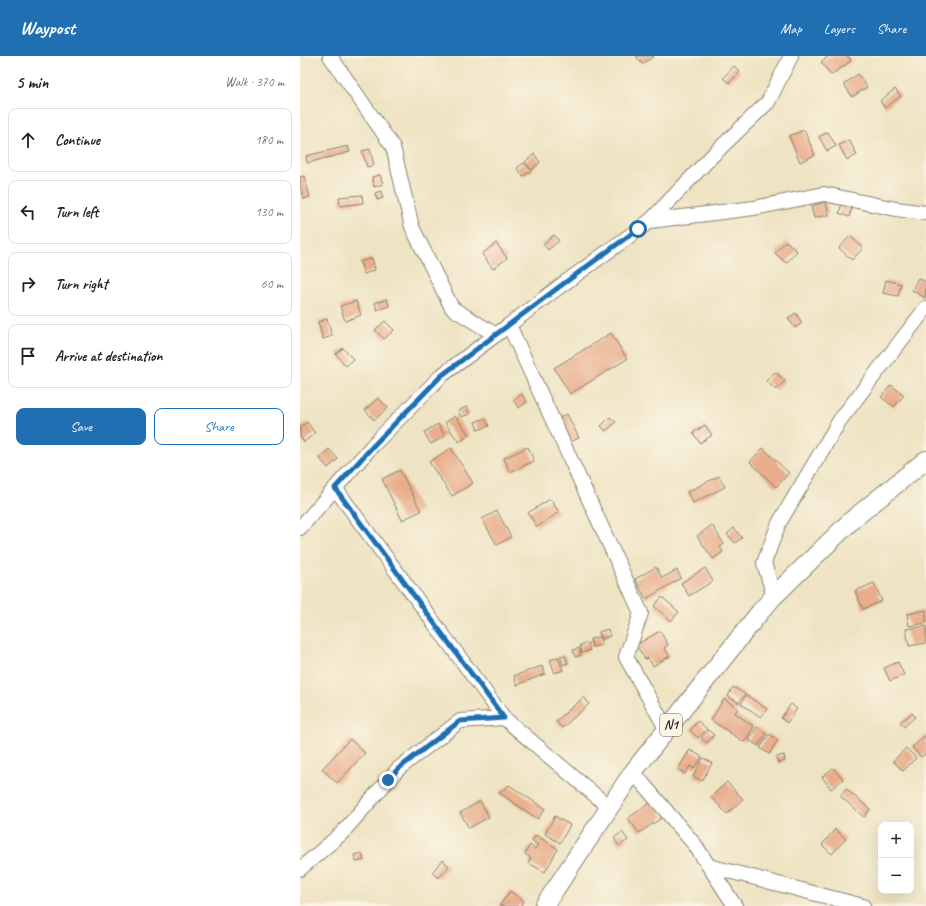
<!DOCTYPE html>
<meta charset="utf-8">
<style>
:root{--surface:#fff;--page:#f6f6f6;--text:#222;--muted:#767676;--line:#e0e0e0;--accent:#1f6fb2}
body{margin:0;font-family:Caveat,sans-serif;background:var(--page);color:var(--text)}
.controls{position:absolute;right:12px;bottom:12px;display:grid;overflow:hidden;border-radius:8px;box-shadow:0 4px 16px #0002}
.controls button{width:36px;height:36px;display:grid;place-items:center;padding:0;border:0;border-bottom:1px solid var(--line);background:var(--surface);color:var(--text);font:20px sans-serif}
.stop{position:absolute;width:12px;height:12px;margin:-9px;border:3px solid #1f6fb2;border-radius:50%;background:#fff}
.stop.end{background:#1f6fb2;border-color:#fff;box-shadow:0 1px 4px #0008}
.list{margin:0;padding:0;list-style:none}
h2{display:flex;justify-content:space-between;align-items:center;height:52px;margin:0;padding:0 16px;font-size:17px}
h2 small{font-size:13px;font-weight:400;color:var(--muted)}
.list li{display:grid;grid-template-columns:26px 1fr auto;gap:12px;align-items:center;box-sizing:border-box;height:64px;margin:0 8px 8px;padding:0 8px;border:1px solid var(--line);border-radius:8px}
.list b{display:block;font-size:15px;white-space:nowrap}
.list em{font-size:13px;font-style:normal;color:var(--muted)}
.actions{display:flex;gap:8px;padding:12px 16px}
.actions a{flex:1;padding:9px 0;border:1px solid var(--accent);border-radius:8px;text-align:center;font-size:14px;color:var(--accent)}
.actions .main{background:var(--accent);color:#fff}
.icon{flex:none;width:22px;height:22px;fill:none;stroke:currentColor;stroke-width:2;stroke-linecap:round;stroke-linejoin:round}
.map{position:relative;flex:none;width:626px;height:850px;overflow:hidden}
header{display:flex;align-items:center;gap:24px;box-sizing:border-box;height:56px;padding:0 20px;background:var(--accent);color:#fff}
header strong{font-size:19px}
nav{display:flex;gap:22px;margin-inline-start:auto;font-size:14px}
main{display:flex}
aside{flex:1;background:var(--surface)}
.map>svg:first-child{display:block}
</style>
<header>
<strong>Waypost</strong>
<nav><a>Map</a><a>Layers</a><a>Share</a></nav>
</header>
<main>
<aside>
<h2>5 min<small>Walk · 370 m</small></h2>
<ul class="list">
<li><svg class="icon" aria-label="ahead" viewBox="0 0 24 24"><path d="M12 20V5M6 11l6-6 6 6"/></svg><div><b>Continue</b></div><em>180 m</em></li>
<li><svg class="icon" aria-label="left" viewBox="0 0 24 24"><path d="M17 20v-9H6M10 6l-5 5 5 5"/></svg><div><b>Turn left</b></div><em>130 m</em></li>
<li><svg class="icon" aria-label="right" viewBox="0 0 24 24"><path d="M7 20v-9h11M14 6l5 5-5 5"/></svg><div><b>Turn right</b></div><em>60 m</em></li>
<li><svg class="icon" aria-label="arrive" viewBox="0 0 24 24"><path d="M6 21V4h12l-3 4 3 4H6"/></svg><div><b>Arrive at destination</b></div></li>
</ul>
<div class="actions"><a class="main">Save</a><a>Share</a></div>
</aside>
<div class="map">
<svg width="626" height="850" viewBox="0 0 626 850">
<rect width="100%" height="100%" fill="#fcf5e5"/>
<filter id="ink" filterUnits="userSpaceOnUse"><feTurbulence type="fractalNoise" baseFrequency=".025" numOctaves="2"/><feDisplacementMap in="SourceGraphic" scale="8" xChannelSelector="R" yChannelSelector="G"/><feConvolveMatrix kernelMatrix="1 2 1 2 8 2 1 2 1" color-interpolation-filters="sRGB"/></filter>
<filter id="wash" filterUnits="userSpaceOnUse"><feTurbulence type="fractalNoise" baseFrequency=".012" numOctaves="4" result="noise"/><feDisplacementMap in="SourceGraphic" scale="16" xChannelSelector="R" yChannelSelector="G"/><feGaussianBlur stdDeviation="0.9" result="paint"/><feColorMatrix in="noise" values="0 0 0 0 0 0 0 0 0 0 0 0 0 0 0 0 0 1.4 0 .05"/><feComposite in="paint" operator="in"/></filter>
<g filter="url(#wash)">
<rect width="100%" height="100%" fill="#eee3c2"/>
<g id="blocks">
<!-- building -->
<path fill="#e9ad8b" d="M336,0H354L342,8Z
M529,0H548L551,5L531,19L521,6Z
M434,10L440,16L429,27L423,22Z
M558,18L567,31L552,41L544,28Z
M595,33L601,40L585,52L580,45Z
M504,74L515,99L500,106L489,80Z
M528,76L536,90L527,95L519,81Z
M549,84L557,99L547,104L539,89Z
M48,90L50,96L7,107L6,100Z
M70,93L74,109L67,111L62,95Z
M234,98L240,106L232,114L225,106Z
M224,107L231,115L223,120L217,112Z
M80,119L83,128L74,131L72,121Z
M4,120L10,141L4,143L0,129V121Z
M81,135L83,142L77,144L75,137Z
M62,139L63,147L40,150L39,141Z
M543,144L553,148L549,161L539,157Z
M526,146L529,159L514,162L511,150Z
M254,179L259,185L248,194L243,188Z
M550,180L563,192L552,204L539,192Z
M486,185L497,195L486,207L475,197Z
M196,187L207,202L193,213L182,198Z
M72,202L75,214L64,218L60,206Z
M618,222L626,226L625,242L612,234Z
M586,224L601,228L598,240L583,237Z
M87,243L89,250L77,254L75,247Z
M56,245L61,259L45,265L40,250Z
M496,257L502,267L495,272L488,262Z
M27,263L32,280L23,283L18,266Z
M85,265L94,274L84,283L75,274Z
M311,277L327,303L270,338L254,312Z
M43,292L53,303L46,310L36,298Z
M475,316L485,325L476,334L466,325Z
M591,329L604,339L594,351L581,341Z
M222,338L227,346L219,352L213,344Z
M78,342L88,352L74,364L65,354Z
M166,351L170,358L161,361L158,355Z
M267,358L279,382L266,388L255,364Z
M155,360L169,379L159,386L145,367Z
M310,361L316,366L306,375L301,370Z
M185,362L189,370L178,374L175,366Z
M7,366L15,377L4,386L0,380V372Z
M138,368L145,380L131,388L124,376Z
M405,369L412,379L400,387L393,377Z
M228,391L234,405L210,416L204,402Z
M151,392L173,427L152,440L129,406Z
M463,392L489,417L476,431L450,406Z
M29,393L38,403L28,412L19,402Z
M100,414L121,455L102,464L82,423Z
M419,420L425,431L393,447L387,436Z
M250,443L259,456L237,471L228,457Z
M197,455L211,481L197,489L182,463Z
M412,469L424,488L420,491L423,496L413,503L397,480Z
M434,472L442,482L435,487L427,478Z
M356,511L362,522L377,514L381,522L346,543L335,523Z
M405,512L413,525L389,540L381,527Z
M574,527L582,545L563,553L555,535Z
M362,541L379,556L371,565L354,550Z
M626,554V567L609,570L607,558Z
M626,570V587L609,590L606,573Z
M308,573L310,580L302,583L299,576Z
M360,575L368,589L364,592L370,600L353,610L348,602L345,603L336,589Z
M300,581L302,589L292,591L290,583Z
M288,587L290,594L282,597L280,589Z
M279,592L281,599L275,601L273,594Z
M265,599L268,607L263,609L260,600Z
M258,601L263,614L255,617L250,604Z
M598,606L604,619L590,625L584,612Z
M242,610L245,618L217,629L214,620Z
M433,631L445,638L439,647L428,640Z
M446,639L467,653L461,661L441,648Z
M284,641L289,648L262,672L256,665Z
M424,643L438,652L435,657L454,671L444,686L411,664Z
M491,648L497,653L487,667L481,662Z
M612,657L615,661L604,671L600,666Z
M398,665L407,673L398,682L390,674Z
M457,671L466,678L458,690L449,684Z
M408,674L414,679L407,687L401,682Z
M469,678L478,684L469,698L460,692Z
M626,679V697L621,701L612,691Z
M50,683L65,697L37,727L22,713Z
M606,692L616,702L603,715L593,705Z
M390,694L402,701L394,713L390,710L385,718L378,713Z
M484,699L485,705L478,707L476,701Z
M403,702L412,707L402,725L393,720Z
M533,712L543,723L531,733L522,721Z
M427,726L443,743L427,758L411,741Z
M209,729L245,753L238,763L199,737Z
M546,733L570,753L564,761L540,740Z
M180,745L189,761L169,772L160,757Z
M353,745L363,761L339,777L328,762Z
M255,760L270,769L260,787L245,778Z
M535,773L546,783L532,798L522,789Z
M322,776L328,784L319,790L314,782Z
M236,779L258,793L245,816L228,807L231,802L225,798L230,789L235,793L238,789L232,785Z
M62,797L64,804L56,806L54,799Z
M142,804L149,810L139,822L132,817Z
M210,835L224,845L221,850H199Z"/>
</g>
</g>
<g filter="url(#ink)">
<use href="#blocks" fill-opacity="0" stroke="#85806f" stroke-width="1"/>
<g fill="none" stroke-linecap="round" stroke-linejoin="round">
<!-- minor casing -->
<g stroke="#85806f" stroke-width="16">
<path id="minor" d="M30,0L93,91L112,171L152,252L196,279
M350,165L413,99L468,46L491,0
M209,269L259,231L350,165L454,152L524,138L596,153L626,157
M35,432L204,662L309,751
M0,472L73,389L141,320L209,269L341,557L326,601L367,674
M474,540L464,507L479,467L540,364L626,252
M333,716L395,789L435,850
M409,810L563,850
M0,813L41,778L98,713L160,665L204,662"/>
</g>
<!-- major casing -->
<g stroke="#85806f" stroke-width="20">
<path id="major" d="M244,850L333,716L460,556L474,540L552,464L626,404"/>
</g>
<!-- minor -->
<use href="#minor" stroke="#fff" stroke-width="14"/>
<!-- major -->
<use href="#major" stroke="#fff" stroke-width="18"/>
</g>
</g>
<g fill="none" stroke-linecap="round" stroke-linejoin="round" filter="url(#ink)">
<!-- route -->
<path stroke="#1f6fb2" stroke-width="5" d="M88,724L98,713L160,665L204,662L35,432L74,389L141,320L259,231L338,173"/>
</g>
<g text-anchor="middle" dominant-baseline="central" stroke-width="3" stroke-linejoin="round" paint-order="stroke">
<!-- shield labels -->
<rect fill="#fcf5e5" stroke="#5f5d58" stroke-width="1" x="360" y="658" width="22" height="22" rx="3"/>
<g font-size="13" font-weight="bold" fill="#1c1c1c">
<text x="371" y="669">N1</text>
</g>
</g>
</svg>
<div class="controls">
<button>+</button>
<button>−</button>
</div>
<div class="stop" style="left:338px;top:173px"></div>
<div class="stop end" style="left:88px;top:724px"></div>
</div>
</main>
